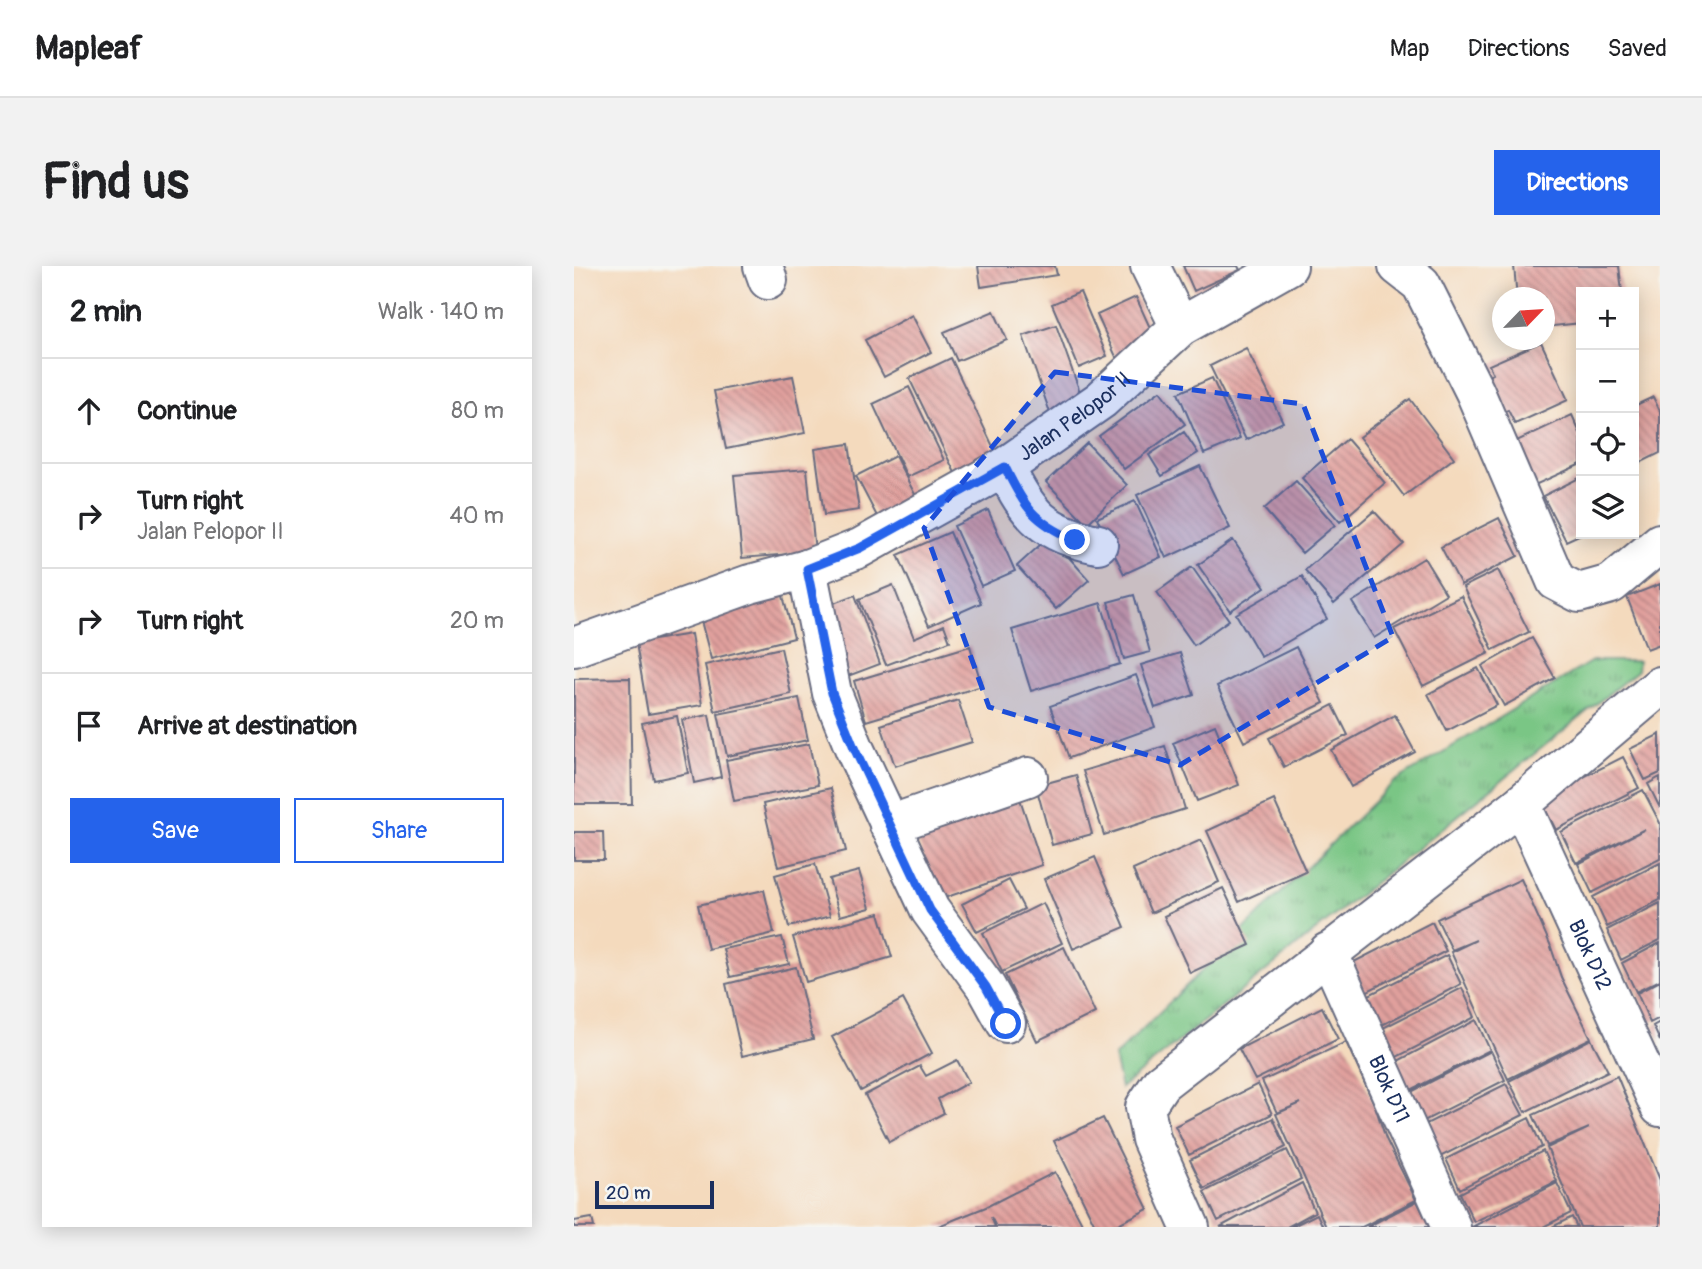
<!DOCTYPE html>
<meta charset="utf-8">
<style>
:root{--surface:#fff;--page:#f2f2f2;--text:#202124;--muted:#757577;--line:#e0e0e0;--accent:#2563eb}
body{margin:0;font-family:Pangolin,sans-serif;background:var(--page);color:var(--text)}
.controls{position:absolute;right:21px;top:21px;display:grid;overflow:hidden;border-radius:0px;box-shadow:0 4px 18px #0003}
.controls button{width:63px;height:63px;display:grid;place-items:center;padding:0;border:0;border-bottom:2px solid var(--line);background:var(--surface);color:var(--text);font:35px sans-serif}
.compass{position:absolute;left:918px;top:21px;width:63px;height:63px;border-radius:50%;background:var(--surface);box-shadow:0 4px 18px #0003;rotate:65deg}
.scale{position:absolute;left:21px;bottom:18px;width:119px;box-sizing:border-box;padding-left:7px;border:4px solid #1b2f5e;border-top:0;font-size:19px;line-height:24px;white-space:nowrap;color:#1b2f5e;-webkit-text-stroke:5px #f6f6f2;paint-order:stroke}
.stop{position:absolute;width:21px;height:21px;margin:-16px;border:5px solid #2563eb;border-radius:50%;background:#fff}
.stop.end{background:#2563eb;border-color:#fff;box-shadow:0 2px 7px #0008}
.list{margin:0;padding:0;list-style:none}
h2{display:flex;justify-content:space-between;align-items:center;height:91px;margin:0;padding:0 28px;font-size:30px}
h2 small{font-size:23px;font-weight:400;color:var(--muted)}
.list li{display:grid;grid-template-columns:46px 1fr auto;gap:21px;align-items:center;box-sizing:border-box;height:105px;padding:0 28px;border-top:2px solid var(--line)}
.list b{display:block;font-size:26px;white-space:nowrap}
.list p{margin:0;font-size:23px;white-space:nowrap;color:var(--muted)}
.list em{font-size:23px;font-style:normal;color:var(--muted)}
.actions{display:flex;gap:14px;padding:21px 28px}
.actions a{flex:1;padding:16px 0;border:2px solid var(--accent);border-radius:0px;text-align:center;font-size:24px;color:var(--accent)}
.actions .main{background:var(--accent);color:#fff}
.icon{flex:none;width:38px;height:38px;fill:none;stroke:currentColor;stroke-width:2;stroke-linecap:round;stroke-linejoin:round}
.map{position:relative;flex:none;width:1086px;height:961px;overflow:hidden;border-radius:0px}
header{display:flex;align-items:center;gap:42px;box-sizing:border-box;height:98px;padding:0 35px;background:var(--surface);border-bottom:2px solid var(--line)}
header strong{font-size:33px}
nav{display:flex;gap:38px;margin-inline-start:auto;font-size:24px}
.intro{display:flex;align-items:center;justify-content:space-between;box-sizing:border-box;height:168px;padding:0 42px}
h1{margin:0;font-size:49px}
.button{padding:18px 32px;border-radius:0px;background:var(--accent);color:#fff;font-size:24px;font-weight:700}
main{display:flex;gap:42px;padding:0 42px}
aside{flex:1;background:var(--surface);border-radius:0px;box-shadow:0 4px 18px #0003}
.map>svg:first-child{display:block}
</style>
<header>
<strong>Mapleaf</strong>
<nav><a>Map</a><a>Directions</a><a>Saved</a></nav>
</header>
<div class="intro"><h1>Find us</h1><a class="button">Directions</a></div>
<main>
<aside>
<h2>2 min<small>Walk · 140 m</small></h2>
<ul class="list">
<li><svg class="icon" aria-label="ahead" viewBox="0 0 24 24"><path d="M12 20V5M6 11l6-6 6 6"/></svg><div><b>Continue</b></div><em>80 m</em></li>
<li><svg class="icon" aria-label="right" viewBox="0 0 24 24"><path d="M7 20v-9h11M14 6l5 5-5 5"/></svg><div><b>Turn right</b><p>Jalan Pelopor II</p></div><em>40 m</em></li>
<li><svg class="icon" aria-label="right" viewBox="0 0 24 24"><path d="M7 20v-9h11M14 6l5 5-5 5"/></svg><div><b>Turn right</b></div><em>20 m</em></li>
<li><svg class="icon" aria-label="arrive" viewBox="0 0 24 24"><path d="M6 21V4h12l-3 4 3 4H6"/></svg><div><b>Arrive at destination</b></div></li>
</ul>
<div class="actions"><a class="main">Save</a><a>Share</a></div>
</aside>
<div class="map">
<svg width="1086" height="961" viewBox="0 0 1086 961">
<defs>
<pattern id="park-tufts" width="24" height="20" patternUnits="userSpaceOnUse" patternTransform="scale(1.75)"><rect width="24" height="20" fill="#7ac685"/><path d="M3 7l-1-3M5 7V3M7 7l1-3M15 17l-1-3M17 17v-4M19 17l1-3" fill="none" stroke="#63a170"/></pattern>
<pattern id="building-back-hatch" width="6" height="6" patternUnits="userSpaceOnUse" patternTransform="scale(1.75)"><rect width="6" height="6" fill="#e1a09d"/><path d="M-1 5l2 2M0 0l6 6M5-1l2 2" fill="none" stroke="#b68383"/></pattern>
</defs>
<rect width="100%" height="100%" fill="#f6f6f2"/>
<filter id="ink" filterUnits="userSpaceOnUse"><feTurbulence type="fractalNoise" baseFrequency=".0143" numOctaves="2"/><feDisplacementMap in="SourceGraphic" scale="14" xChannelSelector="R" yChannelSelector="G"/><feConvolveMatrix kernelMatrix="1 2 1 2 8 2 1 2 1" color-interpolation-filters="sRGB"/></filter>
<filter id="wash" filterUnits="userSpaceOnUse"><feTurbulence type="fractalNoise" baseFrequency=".00686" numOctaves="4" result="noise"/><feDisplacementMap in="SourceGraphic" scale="28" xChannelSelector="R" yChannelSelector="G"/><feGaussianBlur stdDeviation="1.57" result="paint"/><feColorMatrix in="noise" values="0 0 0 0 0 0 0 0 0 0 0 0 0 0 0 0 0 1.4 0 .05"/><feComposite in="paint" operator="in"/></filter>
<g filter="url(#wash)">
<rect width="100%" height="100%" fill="#f4dabd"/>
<!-- park -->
<path fill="url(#park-tufts)" stroke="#4a7a72" stroke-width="2" d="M1018,395H1064L1063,405L547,822L540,791L820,516Z"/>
<g id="blocks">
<!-- building -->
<path fill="url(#building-back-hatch)" d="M404,0H481L483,9L407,21Z
M609,0H664L666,4L620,25Z
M940,0H1045L1048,26H1007V57L970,61V32H943Z
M506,26L533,90L505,102L478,38Z
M562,31L582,75L543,93L523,49Z
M420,45L433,74L383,95L370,66Z
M338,49L357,86L310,111L291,74Z
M482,59L512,143L479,155L449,70Z
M967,76L994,134L941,158L934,144L920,150L905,114L919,108L915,99Z
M672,82L709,156L672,174L636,100Z
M377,92L423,189L382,209L335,112Z
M219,110L231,167L152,183L140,125Z
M638,112L666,173L630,188L604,127Z
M335,121L370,194L333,211L299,138Z
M586,125L611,158L550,203L525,170Z
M1079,131L1086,145V187L1060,200V140Z
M836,133L880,192L830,230L785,171Z
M998,149L1007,169V198L952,223L932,180Z
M610,166L624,187L588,210L575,189Z
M773,173L811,217L766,256L728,212Z
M513,177L553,219L513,258L472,216Z
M275,178L285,244L250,249L241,183Z
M321,190L346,238L307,258L282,210Z
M626,200L656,262L592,292L563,229Z
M233,203L241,286L168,292L160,209Z
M1007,211V268L992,275L969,230Z
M722,215L761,259L728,287L690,243Z
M561,235L587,291L550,308L523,252Z
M414,244L441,305L407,320L380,260Z
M800,245L830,278L760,338L731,304Z
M925,252L944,290L887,319L867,281Z
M376,266L407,337L355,360L324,289Z
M476,270L515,314L482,343L443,300Z
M659,274L691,321L656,345L624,299Z
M850,292L872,328L800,372L778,336Z
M618,301L655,354L620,379L583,326Z
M924,304L955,366L919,384L889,321Z
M728,310L753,353L687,391L662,348Z
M1086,318V378L1073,383L1053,331Z
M319,319L340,372L370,359L376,375L312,399L285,333Z
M208,326L220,372L137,393L125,347Z
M281,329L306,398L274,410L249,341Z
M560,329L576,386L550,393L534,336Z
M887,330L915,387L849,420L820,363Z
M527,337L546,398L457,425L438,364Z
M117,368L128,439L74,448L62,377Z
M958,372L981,412L930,440L908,400Z
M396,380L408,420L292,455L280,415Z
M722,381L750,437L670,476L643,420Z
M207,382L217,428L141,445L131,399Z
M606,387L620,429L581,442L567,399Z
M904,402L923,439L873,465L854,428Z
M562,409L581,461L495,492L476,440Z
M56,412L58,538H0V413Z
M225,432L234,474L153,490L144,448Z
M384,434L398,476L321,500L307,459Z
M759,439L774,469L710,501L695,472Z
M135,449L147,511L120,517L108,454Z
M821,449L841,486L777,521L757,484Z
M103,450L114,507L80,514L68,457Z
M641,459L665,519L623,535L599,477Z
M1086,468V507L1071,514L1056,483Z
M235,478L244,519L160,535L152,494Z
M591,480L611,543L530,569L509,505Z
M1049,491L1065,522L982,564L966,533Z
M502,509L518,568L478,579L462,520Z
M1086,511V542L1074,518Z
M257,522L272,585L204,601L189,538Z
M1069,524L1086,557V593L1018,627L1004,598L1071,563L1002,597L987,566Z
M446,533L468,599L364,634L342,568Z
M700,534L732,606L665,636L633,565Z
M0,566H29L30,594H0Z
M627,574L645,616L577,647L559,604Z
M521,591L551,661L499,683L470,613Z
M1086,597V634L1033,661L1019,631Z
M241,598L256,650L215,661L201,609Z
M285,605L296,642L266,650L255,613Z
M947,613L976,678L987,711L1017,772L934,813L877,686L902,674L878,684L863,653Z
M435,614L450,643L403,666L388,638Z
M649,622L676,679L616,707L590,650Z
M190,624L200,667L134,683L124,639Z
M469,637L488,677L428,706L409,667Z
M1086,637V674L1047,694L1033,664Z
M305,647L318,691L232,716L219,671Z
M858,656L872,685L790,727L776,698Z
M208,671L215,698L156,711L149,683Z
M1086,677V714L1062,726L1048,697Z
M490,681L521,747L463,775L431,709Z
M873,689L887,718L804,761L791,731Z
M222,701L239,773L168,790L152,718Z
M1086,715V752L1076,757L1063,727Z
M888,722L901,751L819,793L805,764Z
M329,733L358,787L287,825L258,771Z
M748,741L764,773L681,814L665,783Z
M902,754L916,784L833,826L820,797Z
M1086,756V775L1079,760Z
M1017,773L1034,805L951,846L935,815Z
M772,776L801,840L812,873L842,934L788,961H752L702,848L727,837L703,847L688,815Z
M917,785L931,814L848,856L835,827Z
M383,794L395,816L364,833L370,847L315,876L291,829L346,800L352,810Z
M1043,810L1086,914V961H1006L973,882L1015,862L973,880L959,849Z
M684,818L698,848L615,889L601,860Z
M932,818L949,849L866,891L850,859Z
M529,852L574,943L538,961H522L480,875Z
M699,852L712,881L630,923L616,894Z
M955,852L968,881L886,923L872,893Z
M713,884L727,913L644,955L630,926Z
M969,885L983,915L900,956L886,927Z
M481,906L510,961H422L417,951L421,961H362L412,941Z
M728,917L741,946L713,961H646Z
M983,917L997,947L969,961H898Z
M843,935L856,961H793Z
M743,948L749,961H717Z
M998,951L1003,961H978Z
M18,952L20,961H0V955Z"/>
</g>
</g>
<g filter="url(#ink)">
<use href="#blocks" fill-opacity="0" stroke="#676b7f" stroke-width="2"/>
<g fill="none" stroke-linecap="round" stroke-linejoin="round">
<!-- minor casing -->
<g stroke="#676b7f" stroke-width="42">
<g id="minor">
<path d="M189,0L194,14"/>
<path d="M576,0L606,61"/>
<path d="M824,0L847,18L901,126L982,315L1005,327L1037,318L1086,277"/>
<path d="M431,201C454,250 471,268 524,278"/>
<path d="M233,303L258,427L281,484L356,644L412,721L432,757"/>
<path id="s1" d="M0,381L176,318L233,303L286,282L431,201L527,134L606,61L714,0"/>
<path id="s2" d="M947,538L1086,841"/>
<path d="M315,559L454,511"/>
<path id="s3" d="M754,686L877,961"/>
<path d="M616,961L577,873L571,841L587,817L947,538L1086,420"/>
</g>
</g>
<!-- minor -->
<use href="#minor" stroke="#fff" stroke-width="38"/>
</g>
</g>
<g fill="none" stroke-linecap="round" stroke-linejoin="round" filter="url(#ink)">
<!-- route -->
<path stroke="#2563eb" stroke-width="9" d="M432,758L412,721L356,644L281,484L258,427L233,303L286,282L431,201C450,241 460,256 501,274"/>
</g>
<!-- marked area -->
<path fill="#1d4ed8" fill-opacity="0.2" stroke="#1d4ed8" stroke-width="5" stroke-dasharray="14 9" stroke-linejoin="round" d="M481,106L729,138L819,371L606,499L415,441L350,262Z"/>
<g text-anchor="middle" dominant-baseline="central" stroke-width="7" stroke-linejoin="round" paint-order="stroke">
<!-- street labels -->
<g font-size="21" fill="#1b2f5e" stroke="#f6f6f2">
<text stroke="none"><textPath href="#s1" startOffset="555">Jalan Pelopor II</textPath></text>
<text stroke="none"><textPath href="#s2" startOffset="166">Blok D12</textPath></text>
<text stroke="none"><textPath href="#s3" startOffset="150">Blok D11</textPath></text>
</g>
</g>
</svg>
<div class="controls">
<button>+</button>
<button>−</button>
<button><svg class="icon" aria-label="locate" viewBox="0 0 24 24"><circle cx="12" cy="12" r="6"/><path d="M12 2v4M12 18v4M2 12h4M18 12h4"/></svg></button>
<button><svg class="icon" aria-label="layers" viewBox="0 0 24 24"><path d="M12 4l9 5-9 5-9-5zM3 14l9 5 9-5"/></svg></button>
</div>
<svg class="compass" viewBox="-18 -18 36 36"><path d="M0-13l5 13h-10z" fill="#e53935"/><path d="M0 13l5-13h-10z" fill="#757577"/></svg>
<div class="scale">20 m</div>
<div class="stop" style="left:432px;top:758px"></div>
<div class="stop end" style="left:501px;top:274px"></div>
</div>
</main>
